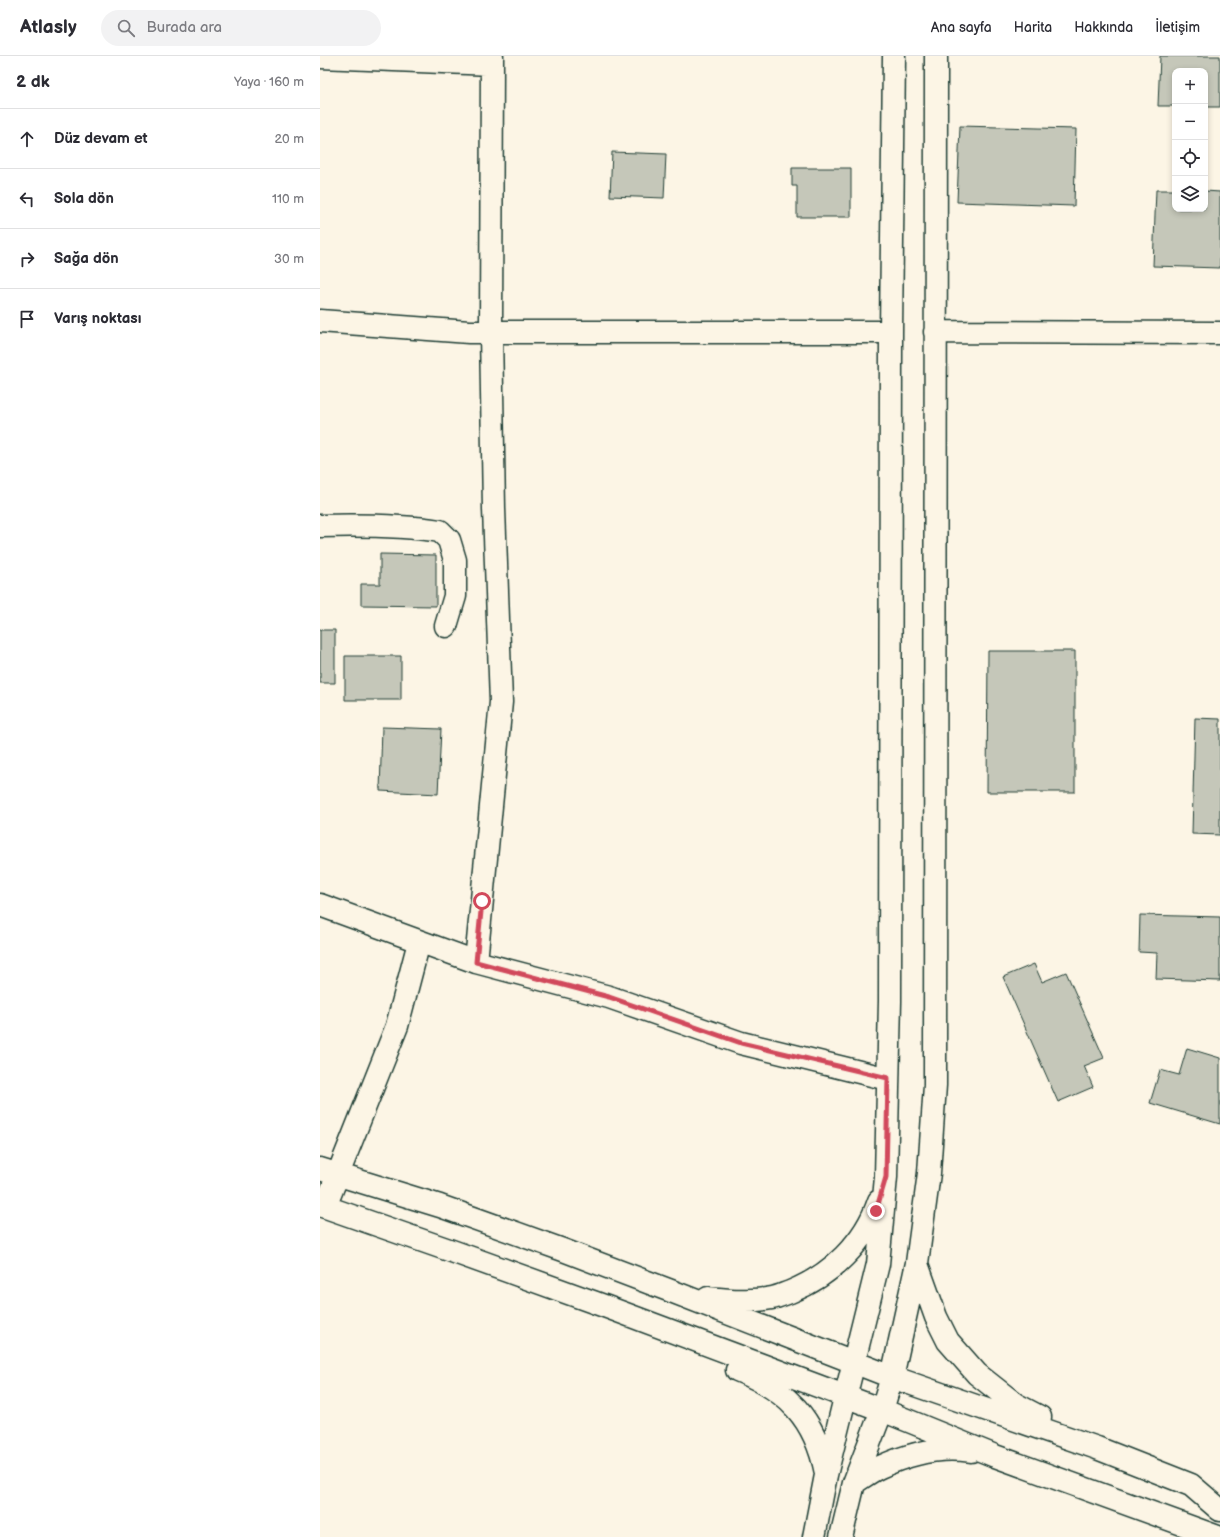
<!DOCTYPE html>
<html lang="tr">
<meta charset="utf-8">
<style>
:root{--surface:#fff;--page:#f2f2f3;--text:#2b2b33;--muted:#7c7c81;--line:#e1e1e2}
body{margin:0;font-family:"Balsamiq Sans",sans-serif;background:var(--page);color:var(--text)}
.controls{position:absolute;right:12px;top:12px;display:grid;overflow:hidden;border-radius:8px;box-shadow:0 2px 6px #0003}
.controls button{width:36px;height:36px;display:grid;place-items:center;padding:0;border:0;border-bottom:1px solid var(--line);background:var(--surface);color:var(--text);font:20px sans-serif}
.stop{position:absolute;width:12px;height:12px;margin:-9px;border:3px solid #d1495b;border-radius:50%;background:#fff}
.stop.end{background:#d1495b;border-color:#fff;box-shadow:0 1px 4px #0008}
.list{margin:0;padding:0;list-style:none}
h2{display:flex;justify-content:space-between;align-items:center;height:52px;margin:0;padding:0 16px;font-size:17px}
h2 small{font-size:13px;font-weight:400;color:var(--muted)}
.list li{display:grid;grid-template-columns:26px 1fr auto;gap:12px;align-items:center;box-sizing:border-box;height:60px;padding:0 16px;border-top:1px solid var(--line)}
.list b{display:block;font-size:15px;white-space:nowrap}
.list em{font-size:13px;font-style:normal;color:var(--muted)}
.icon{flex:none;width:22px;height:22px;fill:none;stroke:currentColor;stroke-width:2;stroke-linecap:round;stroke-linejoin:round}
.map{position:relative;flex:none;width:900px;height:1481px;overflow:hidden}
header{display:flex;align-items:center;gap:24px;box-sizing:border-box;height:56px;padding:0 20px;background:var(--surface);border-bottom:1px solid var(--line)}
header strong{font-size:19px}
nav{display:flex;gap:22px;margin-inline-start:auto;font-size:14px}
.search{width:280px;height:36px;background:var(--page);display:flex;align-items:center;gap:10px;box-sizing:border-box;padding:0 14px;border-radius:22px;color:var(--muted);font-size:15px}
main{display:flex}
aside{flex:1;background:var(--surface)}
.map>svg:first-child{display:block}
</style>
<header>
<strong>Atlasly</strong>
<div class="search"><svg class="icon" aria-label="search" viewBox="0 0 24 24"><circle cx="10" cy="10" r="6"/><path d="M15 15l6 6"/></svg>Burada ara</div>
<nav><a>Ana sayfa</a><a>Harita</a><a>Hakkında</a><a>İletişim</a></nav>
</header>
<main>
<aside>
<h2>2 dk<small>Yaya · 160 m</small></h2>
<ul class="list">
<li><svg class="icon" aria-label="ahead" viewBox="0 0 24 24"><path d="M12 20V5M6 11l6-6 6 6"/></svg><div><b>Düz devam et</b></div><em>20 m</em></li>
<li><svg class="icon" aria-label="left" viewBox="0 0 24 24"><path d="M17 20v-9H6M10 6l-5 5 5 5"/></svg><div><b>Sola dön</b></div><em>110 m</em></li>
<li><svg class="icon" aria-label="right" viewBox="0 0 24 24"><path d="M7 20v-9h11M14 6l5 5-5 5"/></svg><div><b>Sağa dön</b></div><em>30 m</em></li>
<li><svg class="icon" aria-label="arrive" viewBox="0 0 24 24"><path d="M6 21V4h12l-3 4 3 4H6"/></svg><div><b>Varış noktası</b></div></li>
</ul>
</aside>
<div class="map">
<svg width="900" height="1481" viewBox="0 0 900 1481">
<rect width="100%" height="100%" fill="#fcf5e5"/>
<filter id="ink" filterUnits="userSpaceOnUse"><feTurbulence type="fractalNoise" baseFrequency=".025" numOctaves="2"/><feDisplacementMap in="SourceGraphic" scale="8" xChannelSelector="R" yChannelSelector="G"/><feConvolveMatrix kernelMatrix="1 2 1 2 8 2 1 2 1" color-interpolation-filters="sRGB"/></filter>
<g filter="url(#ink)">
<!-- building -->
<path fill="#c5c7b9" stroke="#1f3d34" d="M840,0H900V51H885V15H855V50H838Z
M640,70L756,73L754,150L637,146Z
M292,96L346,98L344,142L290,140Z
M472,112H531V161H477V130H472Z
M836,134H855V153H885V135L900,136V212L833,210Z
M60,498L116,499V550L41,549V528H60Z
M0,574H15V627H0Z
M668,595H755V736H667Z
M25,600H81V644H25Z
M875,662L900,663V779L872,778Z
M62,671L121,673L118,738L60,735Z
M820,859L900,861V925L836,923L837,897L819,896Z
M714,908L722,926L746,916L784,1002L764,1010L773,1031L738,1046L683,921Z
M867,992L900,1002V1068L830,1047L840,1014L859,1019Z"/>
<g fill="none" stroke-linecap="round" stroke-linejoin="round">
<!-- minor casing -->
<g stroke="#1f3d34" stroke-width="25">
<path id="minor" d="M0,1L172,8
M0,265L149,276H571
M615,276L900,277
M0,470C41,469 80,469 120,475L129,484L135,504V540L126,570
M0,849L156,906L289,941L421,987L568,1023
M156,906L181,646L174,453L171,276L172,0
M0,1113L120,1150L243,1194L351,1235L572,1321L777,1392L871,1429L900,1454
M0,1149L129,1194L287,1251L562,1354L675,1400L898,1481
M5,1151L77,970L99,886
M597,1208L616,1261L628,1285L657,1318L695,1348L720,1361
M388,1242C410,1244 431,1246 452,1242C458,1241 464,1238 470,1236C510,1220 545,1187 559,1145
M417,1314C467,1334 495,1362 506,1417
M534,1427C542,1422 551,1415 560,1411C588,1398 621,1390 651,1395
M494,1481L506,1419L558,1208L566,1121L570,945L571,276L574,0
M521,1481L534,1427L562,1354L572,1321L597,1207L609,1117L615,1029L616,0"/>
</g>
<!-- minor -->
<use href="#minor" stroke="#fcf5e5" stroke-width="22"/>
</g>
</g>
<g fill="none" stroke-linecap="round" stroke-linejoin="round" filter="url(#ink)">
<!-- route -->
<path stroke="#d1495b" stroke-width="5" d="M162,845L156,906L289,941L421,987L568,1022L566,1121L556,1155"/>
</g>
</svg>
<div class="controls">
<button>+</button>
<button>−</button>
<button><svg class="icon" aria-label="locate" viewBox="0 0 24 24"><circle cx="12" cy="12" r="6"/><path d="M12 2v4M12 18v4M2 12h4M18 12h4"/></svg></button>
<button><svg class="icon" aria-label="layers" viewBox="0 0 24 24"><path d="M12 4l9 5-9 5-9-5zM3 14l9 5 9-5"/></svg></button>
</div>
<div class="stop" style="left:162px;top:845px"></div>
<div class="stop end" style="left:556px;top:1155px"></div>
</div>
</main>
